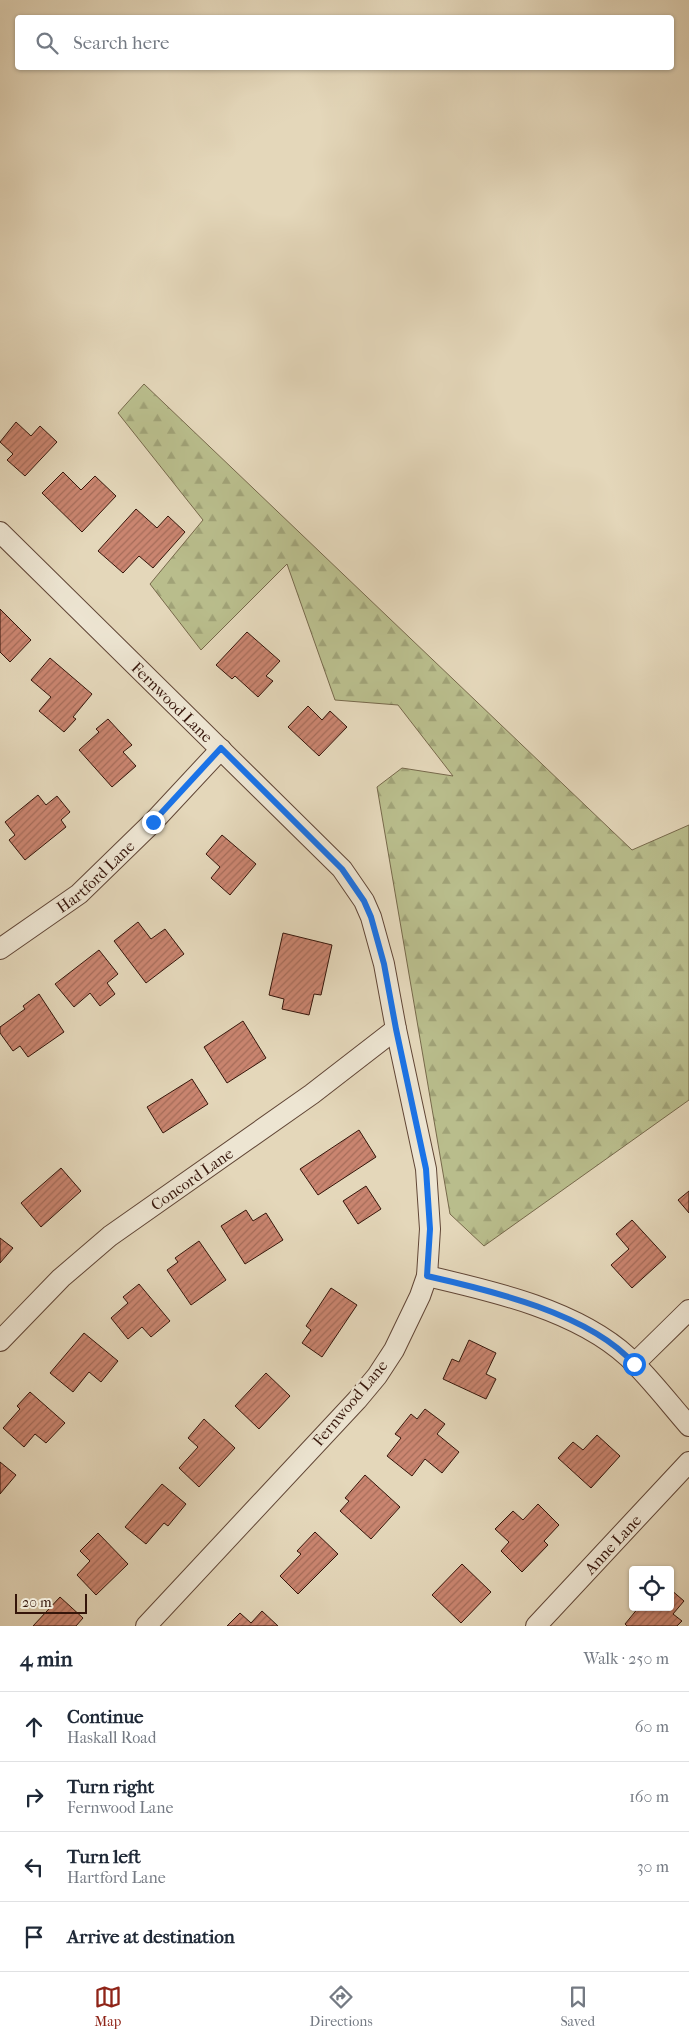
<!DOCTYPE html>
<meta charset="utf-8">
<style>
:root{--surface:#fff;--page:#f2f2f3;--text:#1f2937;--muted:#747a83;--line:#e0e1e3;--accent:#8f2418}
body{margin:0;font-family:"IM FELL French Canon",serif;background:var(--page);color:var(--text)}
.controls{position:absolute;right:15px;bottom:15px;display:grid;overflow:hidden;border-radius:5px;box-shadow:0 1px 4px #0004}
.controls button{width:45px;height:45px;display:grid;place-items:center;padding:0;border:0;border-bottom:1px solid var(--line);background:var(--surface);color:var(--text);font:25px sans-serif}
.scale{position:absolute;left:15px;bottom:12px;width:72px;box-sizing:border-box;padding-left:5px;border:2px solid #35150a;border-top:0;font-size:14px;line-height:18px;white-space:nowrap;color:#35150a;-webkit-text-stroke:4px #ede5d2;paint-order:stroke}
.stop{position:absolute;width:15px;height:15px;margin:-11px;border:4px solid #1a73e8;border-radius:50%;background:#fff}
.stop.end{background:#1a73e8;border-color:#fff;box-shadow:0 1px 5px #0008}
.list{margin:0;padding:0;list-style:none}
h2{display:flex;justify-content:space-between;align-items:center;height:65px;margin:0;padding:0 20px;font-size:21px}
h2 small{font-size:16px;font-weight:400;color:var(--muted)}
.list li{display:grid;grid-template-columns:32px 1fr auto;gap:15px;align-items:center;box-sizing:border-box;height:70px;padding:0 20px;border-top:1px solid var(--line)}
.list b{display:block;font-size:19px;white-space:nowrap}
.list p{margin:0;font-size:16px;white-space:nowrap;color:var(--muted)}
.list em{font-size:16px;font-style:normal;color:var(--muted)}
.icon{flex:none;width:28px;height:28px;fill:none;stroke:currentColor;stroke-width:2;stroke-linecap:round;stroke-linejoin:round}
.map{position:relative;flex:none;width:689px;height:1626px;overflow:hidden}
.search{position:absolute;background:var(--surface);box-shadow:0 1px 4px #0004;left:15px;right:15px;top:15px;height:55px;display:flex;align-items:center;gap:12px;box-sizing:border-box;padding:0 18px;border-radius:5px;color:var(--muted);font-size:19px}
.sheet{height:345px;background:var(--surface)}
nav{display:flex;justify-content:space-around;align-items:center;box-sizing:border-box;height:70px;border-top:1px solid var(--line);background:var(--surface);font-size:14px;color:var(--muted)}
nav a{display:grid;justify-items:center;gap:2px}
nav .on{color:var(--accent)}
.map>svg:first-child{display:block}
</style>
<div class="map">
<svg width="689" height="1626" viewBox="0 0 689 1626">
<defs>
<pattern id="forest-firs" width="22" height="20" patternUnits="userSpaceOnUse" patternTransform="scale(1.25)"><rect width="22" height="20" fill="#b9bd8c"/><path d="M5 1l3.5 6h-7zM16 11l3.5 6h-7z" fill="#a0a277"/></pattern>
<pattern id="building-hatch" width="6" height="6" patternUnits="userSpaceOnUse" patternTransform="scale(1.25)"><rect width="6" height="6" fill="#ca8570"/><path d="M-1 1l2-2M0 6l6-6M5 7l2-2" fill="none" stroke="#a56c5a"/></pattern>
</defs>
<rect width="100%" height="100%" fill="#e4d7ba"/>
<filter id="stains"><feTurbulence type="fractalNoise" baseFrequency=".004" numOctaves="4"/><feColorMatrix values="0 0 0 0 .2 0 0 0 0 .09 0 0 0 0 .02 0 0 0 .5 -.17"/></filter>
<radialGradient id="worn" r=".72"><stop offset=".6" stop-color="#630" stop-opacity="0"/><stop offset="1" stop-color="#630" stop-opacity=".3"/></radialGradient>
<!-- forest -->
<path fill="url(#forest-firs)" stroke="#77694b" d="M144,384L632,850L689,825V1100L484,1246L450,1214L377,787L402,768L453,776L398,705L335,700L287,564L201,650L150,584L203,520L118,413Z"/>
<!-- building -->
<path fill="url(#building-hatch)" stroke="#35150a" d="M16,422L31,436L40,426L57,442L25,476L7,460L13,454L0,442Z
M63,472L81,490L95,476L116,496L82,532L42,493Z
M136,509L157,528L168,516L185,532L153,568L139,556L123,573L98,551Z
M0,609L31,640L10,662L0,652Z
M247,632L280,661L266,676L273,681L258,697L235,676L232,679L216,665Z
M50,658L92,694L73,717L76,719L64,732L39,711L51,697L31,680Z
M308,706L322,720L330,711L347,727L319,756L288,727Z
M108,719L132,745L123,752L136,766L112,787L79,750L99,732L96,729Z
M38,795L46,805L57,796L70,812L61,820L66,827L25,860L9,840L15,835L5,822Z
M222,835L256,864L230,895L211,878L220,867L206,854Z
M138,922L151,939L165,929L184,954L146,983L114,941Z
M283,933L332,945L321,995L314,994L309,1015L282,1009L284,999L269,995Z
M99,950L118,974L107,983L115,994L100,1006L90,993L74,1007L55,984Z
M39,994L64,1032L28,1057L20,1046L13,1051L0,1033V1027L25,1009L23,1006Z
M243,1021L266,1058L227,1083L204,1047Z
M192,1079L208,1104L163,1133L147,1107Z
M359,1130L376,1157L318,1195L300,1169Z
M61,1168L81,1191L41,1227L21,1203Z
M366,1186L381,1209L358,1224L343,1201Z
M689,1191V1213L678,1200Z
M246,1210L253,1221L266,1213L283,1240L245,1264L221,1226Z
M632,1220L666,1257L632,1288L611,1265L629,1249L616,1234Z
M0,1238L13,1248L0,1263Z
M199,1241L226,1280L191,1305L167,1270L178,1262L175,1258Z
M139,1284L170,1321L151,1337L142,1327L128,1339L111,1318L128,1303L123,1297Z
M331,1288L357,1305L322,1357L302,1343L311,1330L306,1326Z
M84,1333L118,1361L101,1382L89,1372L73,1392L50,1373Z
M469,1340L496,1353L486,1374L496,1379L486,1399L443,1379L452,1359L459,1362Z
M266,1373L290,1396L259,1429L235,1406Z
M30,1392L65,1423L46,1443L35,1434L24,1447L3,1428L20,1409L17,1406Z
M425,1409L445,1424L437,1434L459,1452L442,1473L425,1459L412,1476L387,1456L401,1438L395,1434L411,1414L417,1419Z
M204,1419L235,1448L199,1487L179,1468L198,1447L188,1438Z
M597,1435L620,1456L591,1488L558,1458L573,1442L583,1450Z
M0,1462L16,1475L0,1494Z
M365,1475L400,1507L371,1539L340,1511L349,1501L345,1498Z
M162,1484L186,1504L168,1526L164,1523L146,1544L125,1527Z
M538,1504L559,1525L544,1541L548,1545L522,1572L501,1551L509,1542L495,1529L513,1511L523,1520Z
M315,1532L338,1554L298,1594L280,1576L301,1554L297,1551Z
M98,1533L128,1564L96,1595L77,1575L90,1561L80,1551Z
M462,1564L491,1592L461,1623L432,1595Z
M670,1589L684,1601L673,1614L682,1621L677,1626H627L625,1624L639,1607H670Z
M60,1597L83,1618L76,1626H33Z
M262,1611L278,1626H227L240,1613L251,1623Z"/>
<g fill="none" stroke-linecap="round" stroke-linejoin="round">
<!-- minor casing -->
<g stroke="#614636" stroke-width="22">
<g id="minor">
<path id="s1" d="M0,532L342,869L364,901L371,917L384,964L396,1029L426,1169L430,1229L427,1276L420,1296L394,1350L377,1376L357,1400L146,1626"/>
<path id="s2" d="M0,949L79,894L153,822L221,749"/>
<path d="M427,1276C492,1291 577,1310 628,1357C650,1378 669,1403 689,1426"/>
<path id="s3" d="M0,1341L61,1278L110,1236L312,1094L396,1029"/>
<path d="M634,1364L689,1310"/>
<path id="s4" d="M536,1626L689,1462"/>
</g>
</g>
<!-- minor -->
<use href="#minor" stroke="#ede5d2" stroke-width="20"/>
</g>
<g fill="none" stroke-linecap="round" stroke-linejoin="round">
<!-- route -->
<path stroke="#1a73e8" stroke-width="6" d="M153,822L221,748L342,869L364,901L371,917L384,964L396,1029L426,1169L430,1229L427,1276C489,1290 591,1314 634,1364"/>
</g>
<g text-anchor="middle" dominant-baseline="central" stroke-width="4.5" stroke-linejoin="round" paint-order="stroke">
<!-- street labels -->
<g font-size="16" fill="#35150a" stroke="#ede5d2">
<text stroke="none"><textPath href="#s1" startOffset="242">Fernwood Lane</textPath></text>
<text stroke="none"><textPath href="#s2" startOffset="120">Hartford Lane</textPath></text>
<text stroke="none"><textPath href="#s3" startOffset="252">Concord Lane</textPath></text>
<text transform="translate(350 1403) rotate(-50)">Fernwood Lane</text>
<text stroke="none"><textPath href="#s4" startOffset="112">Anne Lane</textPath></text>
</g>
</g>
<rect width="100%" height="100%" filter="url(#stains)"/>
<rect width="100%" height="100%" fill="url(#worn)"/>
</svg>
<div class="controls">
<button><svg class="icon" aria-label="locate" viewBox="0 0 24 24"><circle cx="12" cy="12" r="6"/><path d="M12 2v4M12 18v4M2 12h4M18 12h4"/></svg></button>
</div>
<div class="scale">20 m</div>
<div class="stop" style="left:634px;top:1364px"></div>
<div class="stop end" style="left:153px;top:822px"></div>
<div class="search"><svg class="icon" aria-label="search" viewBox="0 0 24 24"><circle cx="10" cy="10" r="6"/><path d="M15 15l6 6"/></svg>Search here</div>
</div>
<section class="sheet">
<h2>4 min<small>Walk · 250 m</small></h2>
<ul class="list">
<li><svg class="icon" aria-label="ahead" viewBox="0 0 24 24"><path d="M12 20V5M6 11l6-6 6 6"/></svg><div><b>Continue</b><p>Haskall Road</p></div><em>60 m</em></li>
<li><svg class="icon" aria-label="right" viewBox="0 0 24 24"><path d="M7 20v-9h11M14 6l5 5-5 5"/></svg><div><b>Turn right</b><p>Fernwood Lane</p></div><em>160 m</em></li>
<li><svg class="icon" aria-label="left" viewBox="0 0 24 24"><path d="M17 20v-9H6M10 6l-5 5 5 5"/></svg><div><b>Turn left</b><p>Hartford Lane</p></div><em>30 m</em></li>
<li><svg class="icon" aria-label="arrive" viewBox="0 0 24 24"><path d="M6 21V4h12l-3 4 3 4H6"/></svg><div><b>Arrive at destination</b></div></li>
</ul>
</section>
<nav>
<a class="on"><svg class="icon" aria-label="map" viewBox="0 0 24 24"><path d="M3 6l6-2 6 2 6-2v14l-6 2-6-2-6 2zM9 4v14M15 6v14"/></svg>Map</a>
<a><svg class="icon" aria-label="directions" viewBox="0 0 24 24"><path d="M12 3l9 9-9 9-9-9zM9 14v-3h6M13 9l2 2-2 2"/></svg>Directions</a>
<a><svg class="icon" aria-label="saved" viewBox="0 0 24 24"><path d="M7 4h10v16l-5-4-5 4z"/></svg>Saved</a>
</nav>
